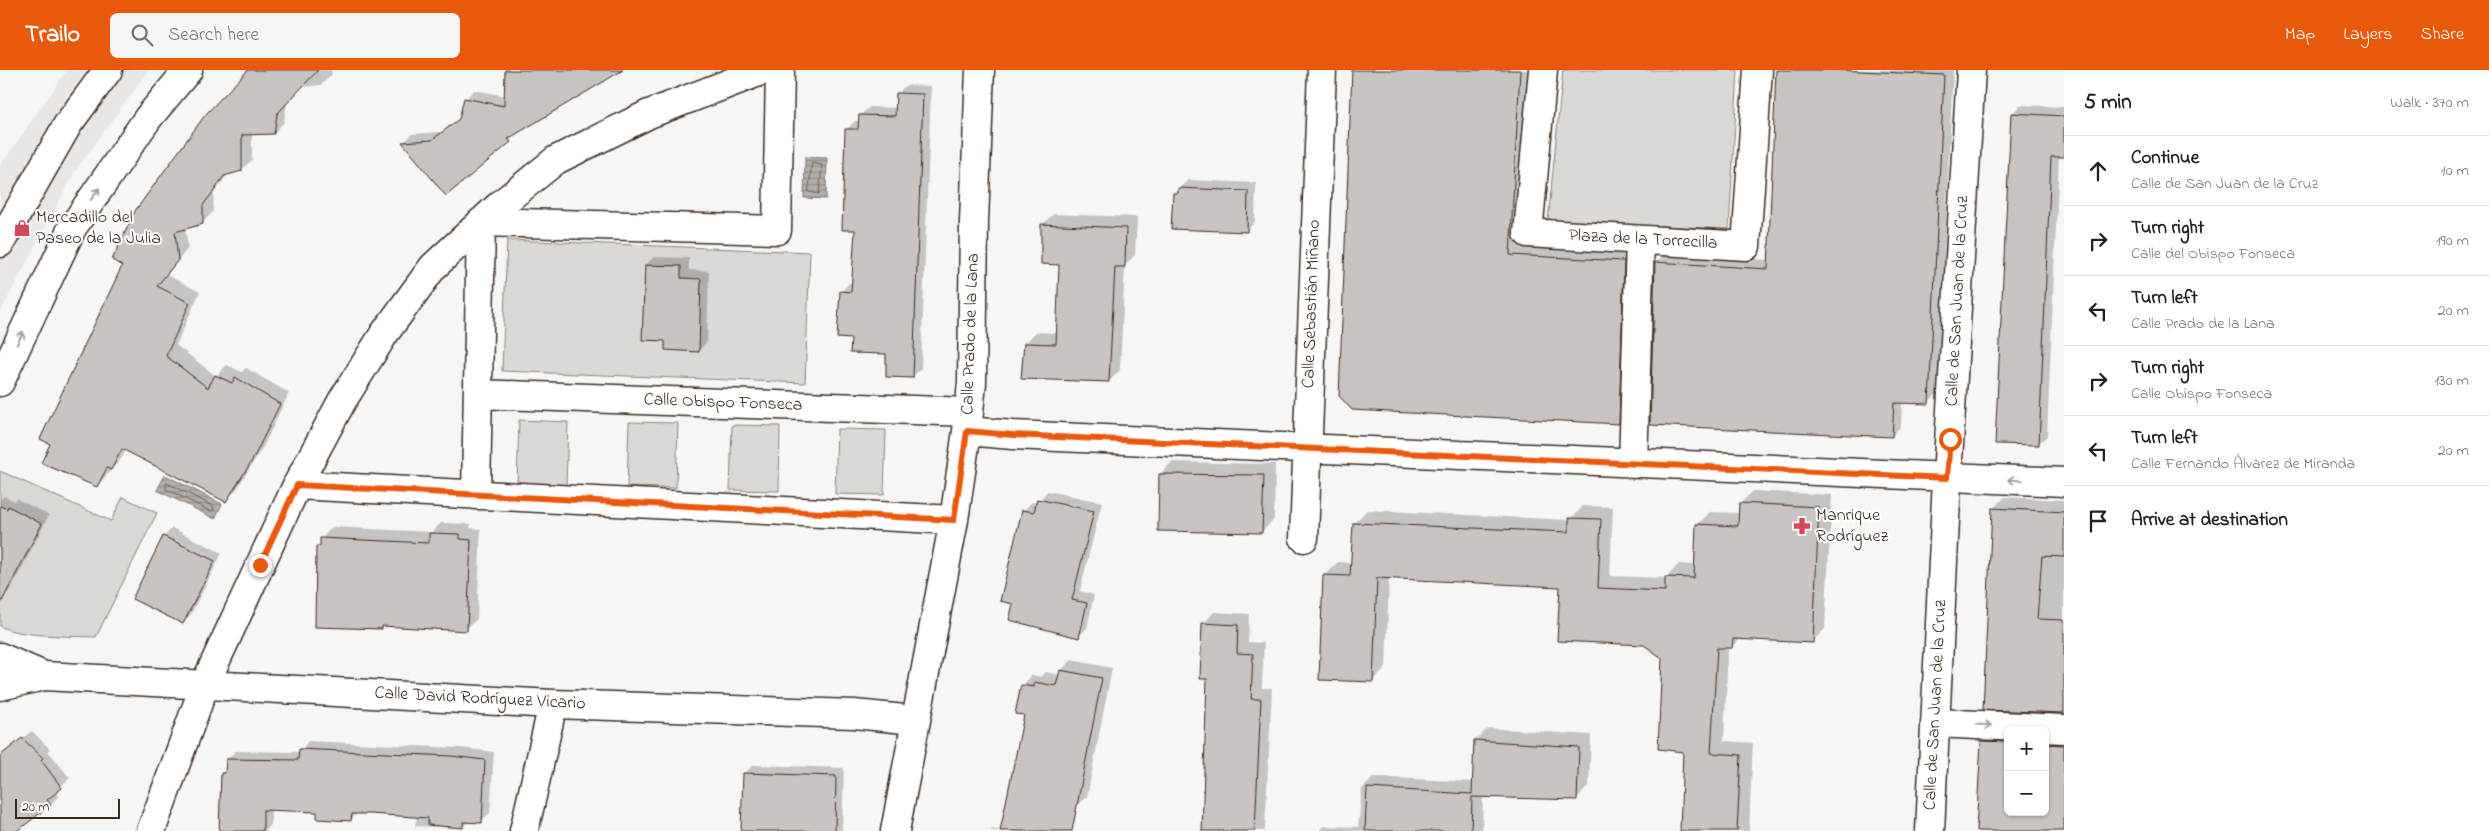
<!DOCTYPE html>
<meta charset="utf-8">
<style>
:root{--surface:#fff;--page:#f6f6f6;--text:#222;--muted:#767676;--line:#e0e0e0;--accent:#ea580c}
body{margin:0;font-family:"Indie Flower",sans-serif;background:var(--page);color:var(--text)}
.controls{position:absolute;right:15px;bottom:15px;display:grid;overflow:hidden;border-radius:8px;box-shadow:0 1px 4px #0004}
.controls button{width:45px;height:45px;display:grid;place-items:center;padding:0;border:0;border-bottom:1px solid var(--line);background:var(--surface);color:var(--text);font:25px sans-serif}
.scale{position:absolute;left:15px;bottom:12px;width:105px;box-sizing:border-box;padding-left:5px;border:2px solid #3b2a1e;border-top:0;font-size:14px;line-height:18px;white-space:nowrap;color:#3b2a1e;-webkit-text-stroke:4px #fff;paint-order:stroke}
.stop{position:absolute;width:15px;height:15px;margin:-11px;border:4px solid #ea580c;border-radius:50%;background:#fff}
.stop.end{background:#ea580c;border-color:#fff;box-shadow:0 1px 5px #0008}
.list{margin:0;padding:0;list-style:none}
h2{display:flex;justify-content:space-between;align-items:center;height:65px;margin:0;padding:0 20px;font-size:21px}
h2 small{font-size:16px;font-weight:400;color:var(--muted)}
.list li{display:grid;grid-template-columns:32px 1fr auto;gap:15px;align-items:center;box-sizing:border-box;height:70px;padding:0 20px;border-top:1px solid var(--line)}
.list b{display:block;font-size:19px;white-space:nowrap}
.list p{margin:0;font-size:16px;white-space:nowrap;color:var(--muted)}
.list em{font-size:16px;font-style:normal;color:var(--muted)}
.icon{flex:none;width:28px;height:28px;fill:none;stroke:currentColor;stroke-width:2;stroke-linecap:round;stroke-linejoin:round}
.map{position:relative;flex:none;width:2064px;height:761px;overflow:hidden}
header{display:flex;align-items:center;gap:30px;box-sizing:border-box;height:70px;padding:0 25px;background:var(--accent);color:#fff}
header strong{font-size:24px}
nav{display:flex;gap:28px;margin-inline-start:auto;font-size:18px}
.search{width:350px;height:45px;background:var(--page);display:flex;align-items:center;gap:12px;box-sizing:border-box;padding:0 18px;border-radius:8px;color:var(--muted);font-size:19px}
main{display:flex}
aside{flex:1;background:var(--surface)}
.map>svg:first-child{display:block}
</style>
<header>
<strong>Trailo</strong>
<div class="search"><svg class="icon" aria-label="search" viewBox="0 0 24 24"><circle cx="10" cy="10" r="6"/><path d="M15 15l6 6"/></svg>Search here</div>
<nav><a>Map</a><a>Layers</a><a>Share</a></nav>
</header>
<main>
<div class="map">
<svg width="2064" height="761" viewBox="0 0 2064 761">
<defs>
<pattern id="water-rules" width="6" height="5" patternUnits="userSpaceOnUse" patternTransform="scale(1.25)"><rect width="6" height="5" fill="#b4aeaa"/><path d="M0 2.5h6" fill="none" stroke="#948e8a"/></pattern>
</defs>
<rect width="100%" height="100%" fill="#f7f6f6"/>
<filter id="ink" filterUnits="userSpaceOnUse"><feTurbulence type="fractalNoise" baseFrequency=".02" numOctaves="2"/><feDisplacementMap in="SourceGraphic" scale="10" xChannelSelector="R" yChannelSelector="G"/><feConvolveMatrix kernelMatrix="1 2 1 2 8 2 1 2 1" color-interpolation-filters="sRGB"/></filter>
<g filter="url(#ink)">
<!-- built -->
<path fill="#e9e7e6" d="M67,0H149L74,103L0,243V96Z"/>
<!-- green -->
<path fill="#dbd9d6" stroke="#8b827a" d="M1563,0H1738L1729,159L1548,151Z
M507,170L810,182L805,313L502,301Z
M519,350L568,352L566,416L517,415Z
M629,352L678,353L676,418L627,417Z
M732,355L780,356L779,421L730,420Z
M837,359L886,360L884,425L835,424Z
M0,401L111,451L123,427L157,443L96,567C73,566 18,567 0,556Z"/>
<!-- water -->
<path fill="url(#water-rules)" stroke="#847972" d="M805,87L827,88L826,129L804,128Z
M165,405L222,434L215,449L157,420Z"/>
<!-- shadow -->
<path fill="#0003" fill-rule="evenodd" d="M250,0H331L332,4L321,15L301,17L287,32L284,52L274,63H252V90L241,100L227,105L214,123L213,142L202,153L185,158L188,178L167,205L200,222L176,275L216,306L227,295L242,302L246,298L289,323L263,377L236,420L226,431L126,379L122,388L97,416L42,393Z
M506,0H600L518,62L510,71L446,124L404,72L412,64L442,62L461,47L466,29L474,20L505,26Z
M1354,0H1528L1519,176L1632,182L1627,343L1618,352Z
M1777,0H1953L1938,323L1928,332H1902L1901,356L1892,366L1656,193L1665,184L1769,190Z
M906,15L931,16L921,299L912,307L888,283L852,267L841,222L849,213L852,214L856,159L847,59L855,51H860V46L869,37L897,38V24ZM853,58H865L853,60Z
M2020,35L2064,37V86H2059L2047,366L2038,374L2012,44Z
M1188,110L1256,113L1255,152L1246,161L1174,124Z
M1053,144L1137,147L1135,185L1125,195L1120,300L1109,311L1025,273L1036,262L1057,263L1060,193L1042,155Z
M654,187L689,188V200L709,201L707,272L699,280L666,270L646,195Z
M1172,392L1275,394L1274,449L1262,462L1160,404Z
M1047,421L1102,432L1080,521L1094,525L1087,558L1079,566L1014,533L1023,441L1032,432L1038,433Z
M1753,421L1832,425L1825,559L1812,572L1740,568L1732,577H1728L1724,671L1753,673L1749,761H1681L1685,681L1663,588L1562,515L1389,507L1386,598L1373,611L1325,505L1338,492L1352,493L1354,453L1367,440L1570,450L1583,436L1613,437L1610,506L1666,508L1679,494L1696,495L1697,455L1710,442L1740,443V434Z
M4,426L15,431L17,429L49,445L11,519L3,528L0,527V430Z
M2005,427L2064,430V642L1993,439Z
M441,453L471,454L470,458L481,459L477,549L466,559L385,555L382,558L318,477L322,473V468L332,457L432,462Z
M172,458L222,483L191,544L183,553L164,467Z
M1214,542L1249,544L1248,572L1264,573L1262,618H1272L1265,761H1203L1208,608L1203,554Z
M1072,590L1112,598L1087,727L1076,737L1070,761H990L992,759L1001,761L1025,644L1022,616L1032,605L1041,607L1046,602L1060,605L1061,600Z
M1488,658L1591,665L1589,716L1577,728L1483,726L1482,761H1319L1324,756L1358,757L1362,719L1374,707L1474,712L1475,670Z
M1994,660H2008V742H2045V662L2064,663V761H1978L1983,671Z
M32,661L50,679L48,681L70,708L55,721L59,726L51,734L0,761V685Z
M308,671L460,678L494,682L490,743L481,751H469L462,758L415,756L417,746L357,743L351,750L318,741L271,739V754L266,761H220L222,703L226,699L227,689L236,681L300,682Z
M753,695L844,698L842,761H743L745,703Z"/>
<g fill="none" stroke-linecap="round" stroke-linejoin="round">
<!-- shore -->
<path stroke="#6b5f56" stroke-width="1" d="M812,93L822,95L819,124L809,122Z
M167,413L213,436L214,440L210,441L166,419Z"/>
</g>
<!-- building -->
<path fill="#c9c3c1" stroke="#3b2a1e" d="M248,0H318L277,44L274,64L242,65V101L224,106L214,121L203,135V154L175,162L178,190L157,216L190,233L166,286L208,318L215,305L232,313L235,307L280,334L253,389L226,432L122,379L111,400L107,398L97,417L41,393L50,374L40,369L122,196L112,190L135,141L206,44Z
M505,0H623L508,69L511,72L446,126L402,72L432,70L459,49L464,28L504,36Z
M1352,0H1520L1510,185L1624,191L1619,354L1352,340L1339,326Z
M1776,0H1838L1944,5L1929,334L1894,333L1892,367L1650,355L1655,192L1768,199Z
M896,23L923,24L913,308L886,307V284L850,283L851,269L837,268L840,221L851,222L855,160H842L845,59H858L859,45L895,46Z
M2011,43L2064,46V87H2051L2039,375L1995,374Z
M1178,118L1248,121L1247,162L1171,159L1173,123H1178Z
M1041,154L1126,158L1125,197H1115L1109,312L1021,309L1024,273L1056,274L1059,195L1041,194Z
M645,195L681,196V208L701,209L699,282L665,280V271L642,270Z
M1159,404L1264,405L1262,463L1158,461Z
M1037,429L1094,441L1072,530L1087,533L1079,568L1009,550L1013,534L1000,531L1022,440L1034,442Z
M1739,433L1819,437L1813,573L1733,569L1732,578H1717L1711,683L1741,685L1737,761H1680L1683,682L1658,679L1662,588L1644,575L1557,571L1560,517L1377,508L1373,612L1319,610L1323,505L1350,506L1353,453L1569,462V448L1601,449L1598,518L1665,521V507L1694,508L1696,454L1738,456Z
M0,436L7,439L8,436L42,454L0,535Z
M1992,438L2064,442V487L2042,486L2037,549L2064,550V643L1983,640Z
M429,463L460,464V469L471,470L467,561L382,556V559L315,557L316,476H320V468L429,473Z
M163,466L215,491L183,554L132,529Z
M1202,553L1238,555L1237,583L1253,584L1251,629H1261L1255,761H1202L1207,609H1200Z
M1060,600L1102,608L1072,761H1000L1024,645L1015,644L1021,615L1034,617V612L1056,616Z
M22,668L43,688L41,690L62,718L47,730L51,735L17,761H0V686Z
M1474,670L1579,677L1577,730L1472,727L1471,761H1365L1367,718L1472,724Z
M1981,671L2008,672V742H2045V674L2064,675V761H1976Z
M299,679L451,686L485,690L482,753L463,752V758L428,755V748L371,744H352L351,751L317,749V742L263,740V761H219L221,703H225L226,689L298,690Z
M743,703L836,706L835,761H741Z"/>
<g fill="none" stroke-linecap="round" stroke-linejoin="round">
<!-- minor casing -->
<g stroke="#3b2a1e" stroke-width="31">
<path id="minor" d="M1543,0L1528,163L1746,176L1758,0
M0,173L68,54L108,0
M0,312L72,158L148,48L188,0
M478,324L969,342
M967,361L1013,365L2064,412
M1633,394L1640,170
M297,415L954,450
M476,425L481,152L777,160L780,0
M1304,468L1322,0
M0,587L44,606
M0,616L44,606L553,634L854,644L915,650
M1935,653L2064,659
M151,761L205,614L297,415L342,331L384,264L433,197L500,135L556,90L649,44L764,0
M524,761L553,634
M895,761L954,450L967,361L972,313L974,151L980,0
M1930,761L1947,408L1971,0"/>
</g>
<!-- minor -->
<use href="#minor" stroke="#fff" stroke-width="28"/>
</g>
<!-- one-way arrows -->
<defs><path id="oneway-shaft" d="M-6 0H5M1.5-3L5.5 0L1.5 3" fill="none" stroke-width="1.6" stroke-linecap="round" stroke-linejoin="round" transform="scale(1.25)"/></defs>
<g stroke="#a79f9a">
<use href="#oneway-shaft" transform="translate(95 124) rotate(-55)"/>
<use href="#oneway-shaft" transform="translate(20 268) rotate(-65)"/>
<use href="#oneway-shaft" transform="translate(2015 410) rotate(-178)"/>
<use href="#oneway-shaft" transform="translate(1984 655) rotate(3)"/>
</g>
</g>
<g fill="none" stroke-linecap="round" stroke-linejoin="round" filter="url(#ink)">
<!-- route -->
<path stroke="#ea580c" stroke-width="6" d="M260,495L297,415L954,450L967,361L1013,365L1947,408L1950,369"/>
</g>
<!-- icons -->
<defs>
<g id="shop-bare" transform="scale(1.35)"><path d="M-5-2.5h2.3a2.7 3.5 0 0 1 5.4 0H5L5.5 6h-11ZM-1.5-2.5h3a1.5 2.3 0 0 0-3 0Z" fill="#d1495b" stroke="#fff" stroke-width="2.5" paint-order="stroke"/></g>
<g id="pharmacy-bare" transform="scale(1.35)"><path d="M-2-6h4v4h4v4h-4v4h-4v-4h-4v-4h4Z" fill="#d1495b" stroke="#fff" stroke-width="2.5" paint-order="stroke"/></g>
</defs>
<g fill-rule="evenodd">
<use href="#shop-bare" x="22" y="158"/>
<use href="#pharmacy-bare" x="1802" y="456"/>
</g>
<g text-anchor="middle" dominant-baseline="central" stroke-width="4" stroke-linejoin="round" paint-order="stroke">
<!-- poi labels -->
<g font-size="18" fill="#3b2a1e" stroke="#fff" text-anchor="start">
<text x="36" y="148">Mercadillo del<tspan x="36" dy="21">Paseo de la Julia</tspan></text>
<text x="1816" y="446">Manrique<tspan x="1816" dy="21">Rodríguez</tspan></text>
</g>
<!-- street labels -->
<g font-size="18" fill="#3b2a1e" stroke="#fff">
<text transform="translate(1643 170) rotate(3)">Plaza de la Torrecilla</text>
<text transform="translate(1958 231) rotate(-87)">Calle de San Juan de la Cruz</text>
<text transform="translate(1312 234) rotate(-88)">Calle Sebastián Miñano</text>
<text transform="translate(971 264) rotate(-88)">Calle Prado de la Lana</text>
<text transform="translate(723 333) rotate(2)">Calle Obispo Fonseca</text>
<text transform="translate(480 629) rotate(3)">Calle David Rodríguez Vicario</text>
<text transform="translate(1936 635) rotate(-87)">Calle de San Juan de la Cruz</text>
</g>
</g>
</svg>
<div class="controls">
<button>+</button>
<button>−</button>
</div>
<div class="scale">20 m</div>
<div class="stop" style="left:1950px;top:369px"></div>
<div class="stop end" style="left:260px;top:495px"></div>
</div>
<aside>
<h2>5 min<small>Walk · 370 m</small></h2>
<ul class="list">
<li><svg class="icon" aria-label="ahead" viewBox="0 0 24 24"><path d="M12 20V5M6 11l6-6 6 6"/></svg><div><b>Continue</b><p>Calle de San Juan de la Cruz</p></div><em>10 m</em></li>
<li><svg class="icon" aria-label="right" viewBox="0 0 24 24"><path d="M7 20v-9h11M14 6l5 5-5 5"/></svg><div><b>Turn right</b><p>Calle del Obispo Fonseca</p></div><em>190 m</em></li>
<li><svg class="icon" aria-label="left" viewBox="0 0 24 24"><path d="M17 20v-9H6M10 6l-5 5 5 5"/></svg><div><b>Turn left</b><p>Calle Prado de la Lana</p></div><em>20 m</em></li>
<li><svg class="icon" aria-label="right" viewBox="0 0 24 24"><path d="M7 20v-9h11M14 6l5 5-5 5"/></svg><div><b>Turn right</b><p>Calle Obispo Fonseca</p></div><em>130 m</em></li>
<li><svg class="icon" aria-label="left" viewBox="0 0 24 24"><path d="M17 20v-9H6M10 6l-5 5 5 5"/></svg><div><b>Turn left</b><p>Calle Fernando Álvarez de Miranda</p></div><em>20 m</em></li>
<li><svg class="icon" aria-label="arrive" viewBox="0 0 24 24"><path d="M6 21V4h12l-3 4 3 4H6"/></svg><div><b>Arrive at destination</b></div></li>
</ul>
</aside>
</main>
